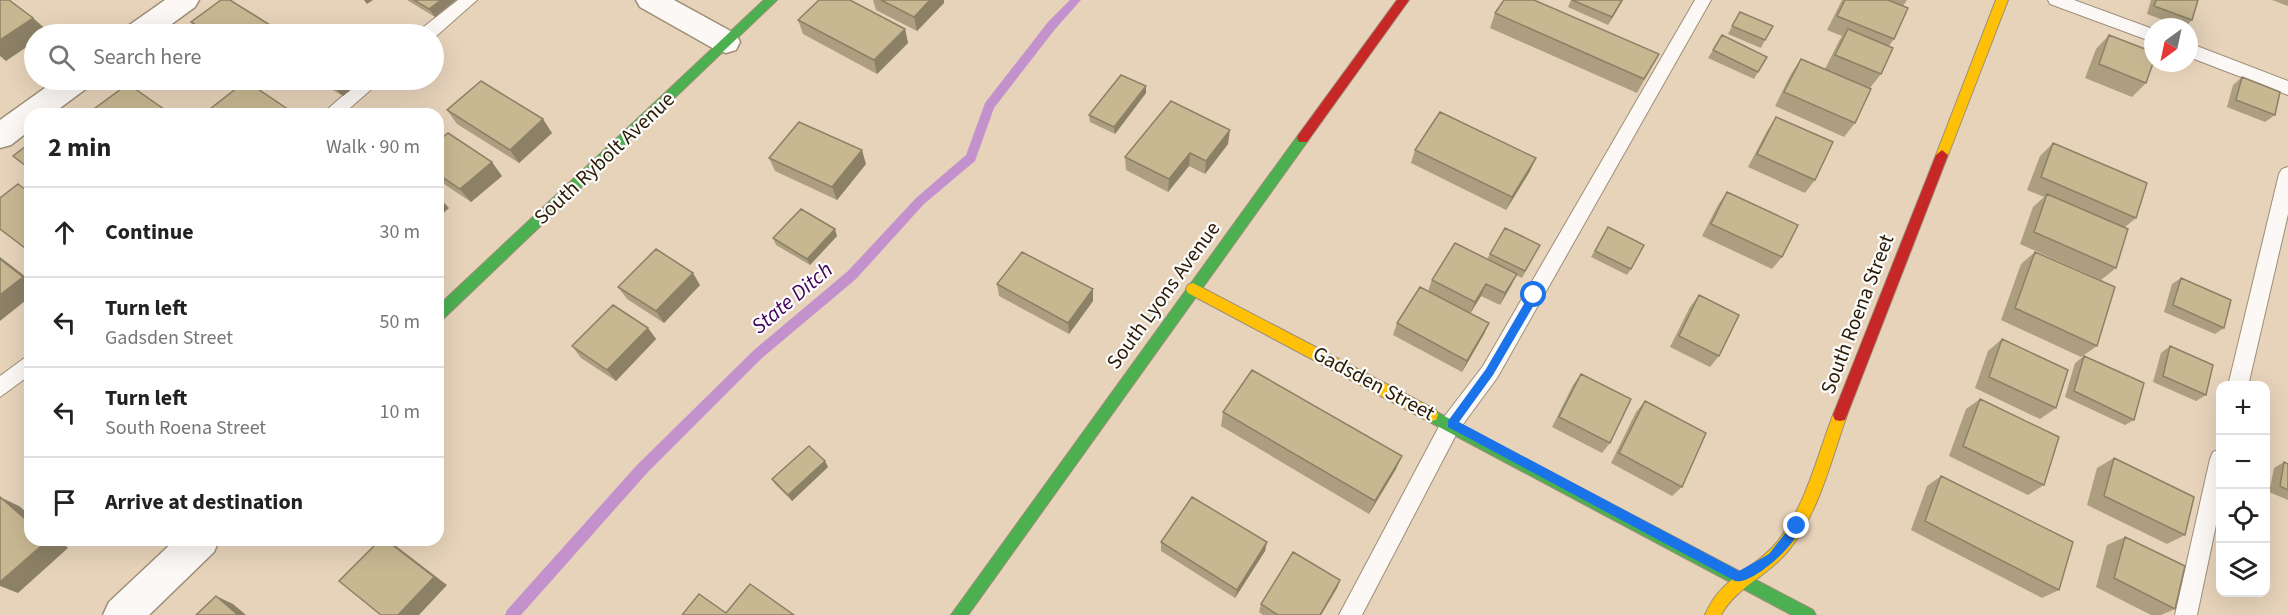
<!DOCTYPE html>
<meta charset="utf-8">
<style>
:root{--surface:#fff;--page:#f6f6f6;--text:#222;--muted:#767676;--line:#e0e0e0}
body{margin:0;font-family:"Source Sans 3",sans-serif;background:var(--page);color:var(--text)}
.controls{position:absolute;right:18px;bottom:18px;display:grid;overflow:hidden;border-radius:12px;box-shadow:0 6px 24px #0002}
.controls button{width:54px;height:54px;display:grid;place-items:center;padding:0;border:0;border-bottom:2px solid var(--line);background:var(--surface);color:var(--text);font:30px sans-serif}
.compass{position:absolute;left:2144px;top:18px;width:54px;height:54px;border-radius:50%;background:var(--surface);box-shadow:0 6px 24px #0002;rotate:213deg}
.stop{position:absolute;width:18px;height:18px;margin:-14px;border:4px solid #1a73e8;border-radius:50%;background:#fff}
.stop.end{background:#1a73e8;border-color:#fff;box-shadow:0 2px 6px #0008}
.list{margin:0;padding:0;list-style:none}
h2{display:flex;justify-content:space-between;align-items:center;height:78px;margin:0;padding:0 24px;font-size:26px}
h2 small{font-size:20px;font-weight:400;color:var(--muted)}
.list li{display:grid;grid-template-columns:39px 1fr auto;gap:18px;align-items:center;box-sizing:border-box;height:90px;padding:0 24px;border-top:2px solid var(--line)}
.list b{display:block;font-size:22px;white-space:nowrap}
.list p{margin:0;font-size:20px;white-space:nowrap;color:var(--muted)}
.list em{font-size:20px;font-style:normal;color:var(--muted)}
.icon{flex:none;width:33px;height:33px;fill:none;stroke:currentColor;stroke-width:2;stroke-linecap:round;stroke-linejoin:round}
.map{position:relative;flex:none;width:2288px;height:615px;overflow:hidden}
.search{position:absolute;background:var(--surface);box-shadow:0 6px 24px #0002;left:24px;top:24px;width:420px;height:66px;display:flex;align-items:center;gap:15px;box-sizing:border-box;padding:0 21px;border-radius:33px;color:var(--muted);font-size:22px}
.panel{position:absolute;background:var(--surface);box-shadow:0 6px 24px #0002;left:24px;top:108px;width:420px;height:438px;border-radius:18px}
.map>svg:first-child{display:block}
</style>
<div class="map">
<svg width="2288" height="615" viewBox="0 0 2288 615">
<rect width="100%" height="100%" fill="#e7d3ba"/>
<g fill="none" stroke-linecap="round" stroke-linejoin="round">
<!-- stream -->
<path fill="#c392cd" fill-rule="evenodd" d="M1070,0H1081L1056,28L994,108L975,161L924,204L856,279L762,358L647,473L521,615H505L507,610L637,465L754,350L848,271L916,198L966,155L985,103L1048,22Z"/>
<!-- lane casing -->
<g stroke="#9e8e77" stroke-width="2">
<path id="lane" d="M458,0H477L434,38V34H419L421,29Z
M1695,0H1711L1497,378L1458,431L1362,615H1339L1444,417L1483,366Z
M2048,0H2074L2153,29V42L2050,4Z
M2189,43L2288,81V95L2189,57Z
M361,80H382L343,114H322Z
M2288,167V214L2248,386H2228L2279,174L2282,169Z
M30,354V375L0,397V376Z
M2220,449V506L2197,615H2175L2210,459L2213,452Z"/>
</g>
<!-- street casing -->
<g stroke="#9e8e77" stroke-width="3">
<path id="street" d="M165,0H199L195,7L158,34H124L128,26Z
M636,0H674L736,34L740,42L736,50L726,53L716,50L640,7Z
M56,80H92L87,88L52,114H30V130L11,145L0,148V120Z
M175,540H219L214,552L149,615H103L109,602Z"/>
</g>
<!-- fast casing -->
<g stroke="#9e8e77" stroke-width="2">
<path id="fast" d="M764,0H777L443,319L438,321V306Z
M1303,133L1307,134L1309,138L1307,142L968,615H951L1299,134Z
M1431,409L1813,610L1816,615H1792L1426,420L1424,415L1426,410Z"/>
</g>
<!-- slow casing -->
<g stroke="#9e8e77" stroke-width="2">
<path id="slow" d="M1996,0H2008L1948,155L1946,159H1938L1936,155Z
M1193,283L1436,410L1438,415L1436,420L1431,421L1426,420L1188,293L1186,289L1188,285Z
M1840,409L1845,410L1847,415C1831,460 1819,513 1788,551C1768,576 1737,586 1721,615H1705C1722,575 1754,571 1778,541C1806,505 1817,457 1833,415L1835,410Z"/>
</g>
<!-- jam casing -->
<g stroke="#9e8e77" stroke-width="2">
<path id="jam" d="M1397,0H1409L1307,142H1299L1297,138L1299,134Z
M1942,150L1948,155L1847,415L1845,420L1840,421L1835,420L1833,415L1936,155Z"/>
</g>
<!-- lane -->
<use href="#lane" fill="#fbf8f5" fill-rule="evenodd"/>
<!-- street -->
<use href="#street" fill="#fbf8f5" fill-rule="evenodd"/>
<!-- fast -->
<use href="#fast" fill="#4caf50" fill-rule="evenodd"/>
<!-- slow -->
<use href="#slow" fill="#ffc107" fill-rule="evenodd"/>
<!-- jam -->
<use href="#jam" fill="#c62828" fill-rule="evenodd"/>
</g>
<!-- wall -->
<path fill="#ac9e7e" d="M407,0H456L435,17Z
M873,0H944V3L917,31L876,10Z
M1571,0H1623L1608,25L1568,7Z
M1842,0H1907L1903,6L1894,39L1889,46L1881,74L1870,88L1825,69L1838,43L1842,36L1827,30Z
M2151,0H2198L2192,20L2185,27H2182L2147,14Z
M2272,0H2288V6Z
M1740,12L1765,40L1761,48L1728,34Z
M1495,13L1659,54L1637,93L1490,28Z
M798,20L905,29L908,43L877,74L803,34Z
M191,22L278,30L282,34H203Z
M1722,35L1767,57L1754,79L1708,58Z
M2109,35L2146,83L2132,97L2085,78L2096,49Z
M1801,59L1855,123L1844,137L1775,106L1791,74Z
M2242,77L2275,115L2265,122L2227,107L2233,85Z
M317,80H363L343,96L319,82Z
M1146,93L1115,134L1090,122L1089,115Z
M447,110L552,133L519,163L457,124Z
M1776,117L1815,180L1805,193L1748,167L1767,131Z
M438,141L502,176L471,202L438,180Z
M2053,143L2136,218L2125,227L2116,268L2101,280L2020,244L2033,207L2044,197L2027,190L2040,156Z
M1228,144L1205,174L1189,166L1168,192L1126,170L1125,157Z
M1415,150L1530,171L1506,210L1411,163Z
M769,158L866,164L837,200L775,171Z
M1727,192L1782,257L1772,269L1702,236L1718,205Z
M1608,227L1631,269L1627,275L1591,257Z
M837,236L810,265L776,245L773,238Z
M1540,245L1522,278L1516,275L1500,305L1481,296L1470,313L1489,323L1484,334L1462,372L1393,335L1397,323L1428,291L1432,280L1487,259L1490,254Z
M2035,252L2097,346L2081,357L2001,320L2021,264Z
M2181,278L2224,328L2215,334L2164,312L2172,284Z
M997,284L1093,289V301L1069,334L999,296Z
M700,285L664,323L627,299L618,287Z
M1699,295L1719,356L1710,367L1670,347L1690,307Z
M648,328L656,339L616,381L581,358L572,346Z
M2002,339L2056,408L2040,419L1975,388L1988,351Z
M2170,346L2206,395L2196,401L2153,382L2161,353Z
M2084,356L2134,420L2125,425L2065,397L2075,363Z
M1581,374L1610,443L1602,453L1552,427L1573,385Z
M1980,399L2044,485L2028,495L1949,456L1966,409Z
M1645,401L1682,487L1672,496L1611,463L1636,412Z
M1223,412L1396,469L1369,514L1221,426Z
M2114,458L2185,535L2167,544L2087,505L2097,468Z
M825,461L828,467L792,501L775,484L772,479Z
M2284,462L2288,464V500L2269,492L2274,468Z
M1941,476L2059,590L2042,598L1911,530L1927,486Z
M2125,537L2175,609L2161,615H2151L2096,587L2107,545Z
M1161,542H1267L1265,551L1235,598L1161,551Z
M1340,580L1337,588L1321,615H1263L1259,612L1261,604Z"/>
<!-- shaded-wall -->
<path fill="#8c8166" d="M364,0H373L367,4Z
M441,0H456L435,17L429,9Z
M930,0H944V3L917,31L914,17Z
M1622,0H1623L1608,25L1612,17Z
M33,18L49,32L46,34H34V42L6,61L0,56V40Z
M905,29L908,43L877,74L874,60Z
M278,30L282,34H272Z
M348,80H363L343,96L336,89Z
M1146,86V93L1115,134L1114,127Z
M543,119L552,133L519,163L510,150Z
M1230,130L1228,144L1205,174L1206,161Z
M862,150L866,164L837,200L832,187Z
M1190,153L1189,166L1168,192L1169,179Z
M1536,158L1530,171L1506,210L1512,197Z
M492,162L502,176L471,202L460,189Z
M438,196L449,208L438,218Z
M835,229L837,236L810,265L807,259Z
M0,257L30,280V297L0,321Z
M693,273L700,285L664,323L656,311Z
M1517,274L1511,286L1500,305L1505,293Z
M1486,284L1481,296L1470,314L1475,302Z
M1093,289V301L1069,334L1068,323Z
M1489,323L1484,334L1462,372L1467,361Z
M648,328L656,339L616,381L607,370Z
M1402,456L1396,469L1369,514L1375,501Z
M825,461L828,467L792,501L788,495Z
M0,497L19,506L30,515V523Z
M48,540H59L68,548L18,593L0,586V582Z
M386,540L396,546L447,585L419,615H398Z
M1267,542L1265,551L1235,598L1237,590Z
M1340,580L1337,588L1321,615H1320Z
M216,596L233,604L246,615H238Z"/>
<!-- building -->
<path fill="#c8b892" stroke="#8c8166" stroke-width="1.5" d="M0,0H9L33,18L0,40Z
M221,0H230L278,30L272,34H210L191,22Z
M414,0H441L429,9Z
M819,0H850L905,29L874,60L798,20Z
M881,0H930L914,17Z
M1504,0H1534L1659,54L1644,79L1495,13Z
M1572,0H1622L1612,17Z
M1845,0H1888L1908,8L1894,39L1837,16Z
M2156,0H2198L2192,20L2154,6Z
M1740,12L1773,26L1765,40L1732,26Z
M1848,29L1893,48L1881,74L1835,55Z
M1722,35L1767,57L1758,72L1713,50Z
M2109,35L2153,52V63L2146,83L2099,64Z
M1801,59L1871,89L1855,123L1784,92Z
M1121,75L1146,86L1114,127L1089,115Z
M2242,77L2280,92L2275,115L2236,100Z
M321,80H348L336,89Z
M246,81L295,114H208L206,112Z
M481,81L543,119L510,150L447,110Z
M128,84L171,114H87Z
M1171,101L1230,130L1206,161L1190,153L1169,179L1125,157Z
M1440,112L1536,158L1512,197L1415,150Z
M1776,117L1833,142L1815,180L1757,154Z
M799,122L862,150L832,187L769,158Z
M448,133L492,162L460,189L438,174V141Z
M30,143V169L13,156Z
M2053,143L2147,183L2136,218L2041,177Z
M18,184L30,193V250L29,251L0,229V198Z
M1727,192L1798,225L1782,257L1711,224Z
M2047,194L2128,229L2116,268L2034,232Z
M801,209L835,229L807,259L773,238Z
M1608,227L1644,245L1631,269L1595,251Z
M1505,228L1540,245L1525,271L1490,254Z
M1455,243L1517,274L1505,293L1486,284L1475,302L1432,280Z
M656,249L693,273L656,311L618,287Z
M1022,252L1093,289L1068,323L997,284Z
M2035,252L2115,287L2097,346L2015,308Z
M0,259L23,277L0,295Z
M2181,278L2231,300L2224,328L2173,305Z
M1420,287L1489,323L1467,361L1397,323Z
M1699,295L1739,315L1719,356L1679,336Z
M613,305L648,328L607,370L572,346Z
M2002,339L2068,370L2056,408L1989,377Z
M2170,346L2213,365L2206,395L2163,376Z
M2084,356L2144,383L2134,420L2074,391Z
M1252,370L1402,456L1375,501L1223,412Z
M1581,374L1631,399L1610,443L1559,417Z
M1980,399L2059,437L2044,485L1963,446Z
M1645,401L1706,433L1682,487L1619,453Z
M809,446L825,461L788,495L772,479Z
M2114,458L2194,497L2185,535L2104,496Z
M2284,462L2288,464V490L2280,486Z
M1941,476L2073,542L2059,590L1925,521Z
M0,497L30,523V540H48L0,582Z
M1192,497L1267,542L1237,590L1161,542Z
M2125,537L2185,566L2175,609L2114,578Z
M380,540H386L434,577L398,615H381L339,581Z
M1293,552L1340,580L1320,615H1278L1261,604Z
M750,584L794,615H682L699,594L726,613Z
M216,596L238,615H196Z"/>
<!-- route -->
<path fill="#1a73e8" d="M1534,291L1538,292V298L1493,375L1459,422L1739,571L1769,554L1793,523H1800C1805,539 1751,586 1735,581L1448,427V421L1486,369L1531,292Z"/>
<g text-anchor="middle" dominant-baseline="central" stroke-width="4.5" stroke-linejoin="round" paint-order="stroke">
<!-- street labels -->
<g font-size="21" fill="#2d1c05" stroke="#fcfcfc">
<text transform="translate(604 158) rotate(-43)">South Rybolt Avenue</text>
<text transform="translate(1163 295) rotate(-54)">South Lyons Avenue</text>
<text transform="translate(1857 314) rotate(-69)">South Roena Street</text>
<text transform="translate(1374 383) rotate(28)">Gadsden Street</text>
</g>
<!-- water labels -->
<g font-size="22" font-style="italic" fill="#43005d" stroke="#fcfcfc">
<text transform="translate(792 298) rotate(-40)">State Ditch</text>
</g>
</g>
</svg>
<div class="controls">
<button>+</button>
<button>−</button>
<button><svg class="icon" aria-label="locate" viewBox="0 0 24 24"><circle cx="12" cy="12" r="6"/><path d="M12 2v4M12 18v4M2 12h4M18 12h4"/></svg></button>
<button><svg class="icon" aria-label="layers" viewBox="0 0 24 24"><path d="M12 4l9 5-9 5-9-5zM3 14l9 5 9-5"/></svg></button>
</div>
<svg class="compass" viewBox="-18 -18 36 36"><path d="M0-13l5 13h-10z" fill="#e53935"/><path d="M0 13l5-13h-10z" fill="#767676"/></svg>
<div class="stop" style="left:1534px;top:295px"></div>
<div class="stop end" style="left:1797px;top:526px"></div>
<div class="search"><svg class="icon" aria-label="search" viewBox="0 0 24 24"><circle cx="10" cy="10" r="6"/><path d="M15 15l6 6"/></svg>Search here</div>
<section class="panel">
<h2>2 min<small>Walk · 90 m</small></h2>
<ul class="list">
<li><svg class="icon" aria-label="ahead" viewBox="0 0 24 24"><path d="M12 20V5M6 11l6-6 6 6"/></svg><div><b>Continue</b></div><em>30 m</em></li>
<li><svg class="icon" aria-label="left" viewBox="0 0 24 24"><path d="M17 20v-9H6M10 6l-5 5 5 5"/></svg><div><b>Turn left</b><p>Gadsden Street</p></div><em>50 m</em></li>
<li><svg class="icon" aria-label="left" viewBox="0 0 24 24"><path d="M17 20v-9H6M10 6l-5 5 5 5"/></svg><div><b>Turn left</b><p>South Roena Street</p></div><em>10 m</em></li>
<li><svg class="icon" aria-label="arrive" viewBox="0 0 24 24"><path d="M6 21V4h12l-3 4 3 4H6"/></svg><div><b>Arrive at destination</b></div></li>
</ul>
</section>
</div>
